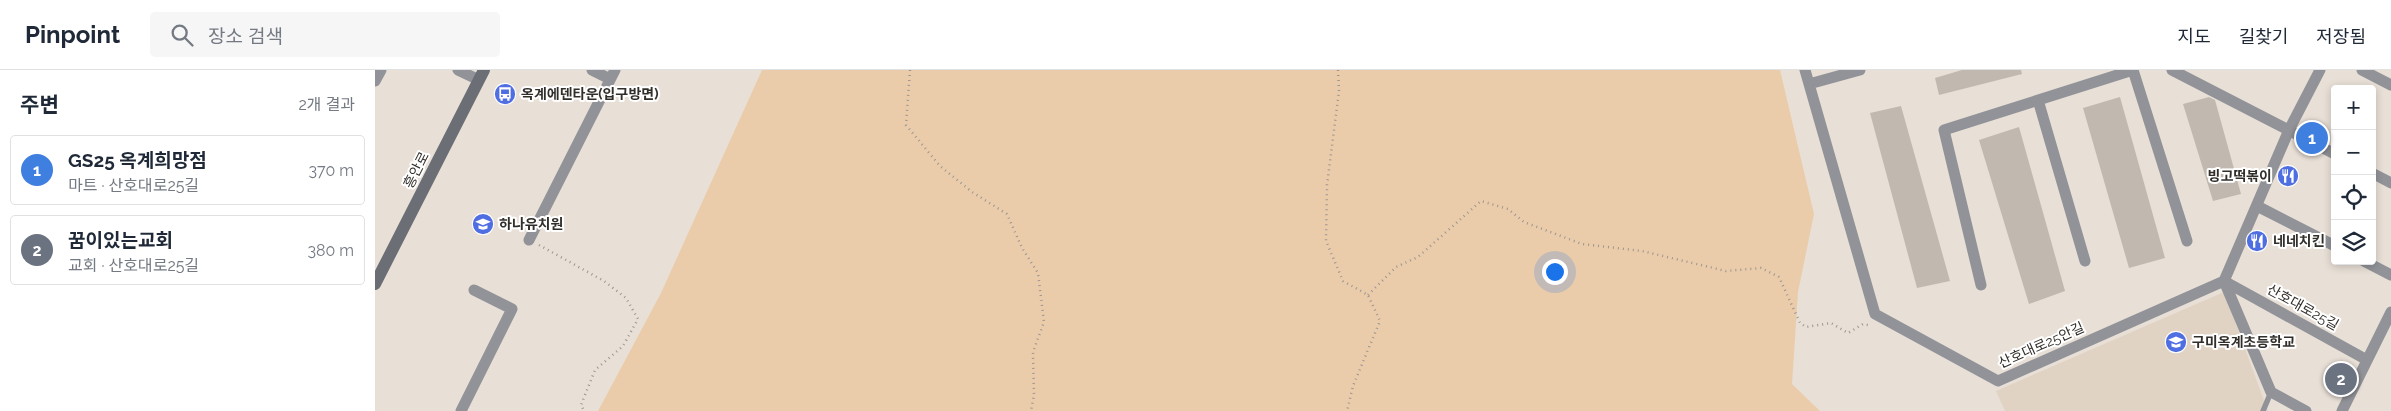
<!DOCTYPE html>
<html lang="ko">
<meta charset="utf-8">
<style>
:root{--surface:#fff;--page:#f6f6f7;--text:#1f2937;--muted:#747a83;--line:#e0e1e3;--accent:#4f6ee2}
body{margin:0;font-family:Raleway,"Noto Sans KR",sans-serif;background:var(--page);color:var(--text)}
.controls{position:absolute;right:15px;top:15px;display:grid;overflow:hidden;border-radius:5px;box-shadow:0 2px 8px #0003}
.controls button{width:45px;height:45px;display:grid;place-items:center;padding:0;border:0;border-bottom:1px solid var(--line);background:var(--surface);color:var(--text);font:25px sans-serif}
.you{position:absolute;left:1179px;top:201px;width:18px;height:18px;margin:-12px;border:4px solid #fff;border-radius:50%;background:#1a73e8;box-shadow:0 0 0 8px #1a73e833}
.badge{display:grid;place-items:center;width:32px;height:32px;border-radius:50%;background:var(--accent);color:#fff;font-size:16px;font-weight:700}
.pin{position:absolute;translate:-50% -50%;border:2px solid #fff;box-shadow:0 1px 5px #0006}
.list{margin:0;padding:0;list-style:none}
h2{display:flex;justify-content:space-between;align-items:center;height:65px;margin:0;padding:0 20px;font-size:21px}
h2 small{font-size:16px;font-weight:400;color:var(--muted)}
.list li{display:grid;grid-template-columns:32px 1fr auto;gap:15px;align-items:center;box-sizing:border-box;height:70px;margin:0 10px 10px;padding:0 10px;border:1px solid var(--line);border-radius:5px}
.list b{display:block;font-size:19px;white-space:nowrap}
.list p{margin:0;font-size:16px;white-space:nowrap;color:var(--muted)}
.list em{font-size:16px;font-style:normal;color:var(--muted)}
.icon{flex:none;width:28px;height:28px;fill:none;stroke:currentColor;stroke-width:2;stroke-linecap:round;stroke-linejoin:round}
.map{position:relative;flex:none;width:2016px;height:341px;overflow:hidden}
header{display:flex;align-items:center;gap:30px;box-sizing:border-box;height:70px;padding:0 25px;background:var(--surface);border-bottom:1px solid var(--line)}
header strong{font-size:24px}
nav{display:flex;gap:28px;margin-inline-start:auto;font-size:18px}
.search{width:350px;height:45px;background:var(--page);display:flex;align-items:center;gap:12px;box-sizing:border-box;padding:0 18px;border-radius:5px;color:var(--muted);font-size:19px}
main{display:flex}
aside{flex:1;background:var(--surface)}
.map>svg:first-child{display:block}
</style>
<header>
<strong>Pinpoint</strong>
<div class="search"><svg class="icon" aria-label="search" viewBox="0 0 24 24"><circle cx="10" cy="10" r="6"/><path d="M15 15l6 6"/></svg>장소 검색</div>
<nav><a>지도</a><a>길찾기</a><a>저장됨</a></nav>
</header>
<main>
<aside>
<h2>주변<small>2개 결과</small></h2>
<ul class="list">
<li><span class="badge" style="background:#3f7fe0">1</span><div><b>GS25 옥계희망점</b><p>마트 · 산호대로25길</p></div><em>370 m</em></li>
<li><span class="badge" style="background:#6b7280">2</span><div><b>꿈이있는교회</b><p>교회 · 산호대로25길</p></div><em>380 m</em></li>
</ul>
</aside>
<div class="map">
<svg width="2016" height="341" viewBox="0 0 2016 341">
<rect width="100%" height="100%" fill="#e8dfd6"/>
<!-- built -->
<path fill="#e1d3c4" d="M1849,222L1893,341H1630L1621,321Z"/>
<!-- green -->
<path fill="#ebccaa" d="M387,0H1405L1439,144L1423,222L1417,314L1445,341H223L286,223Z"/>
<!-- building -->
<path fill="#c1b9b0" d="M1587,0H1646L1647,4L1564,25L1560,8Z
M1745,27L1790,188L1754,198L1708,38Z
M1834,27L1840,30L1866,124L1838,131L1808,34Z
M1526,36L1575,211L1542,218L1495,43Z
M1644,57L1690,221L1654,234L1604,70Z"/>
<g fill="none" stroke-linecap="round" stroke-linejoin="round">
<!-- path -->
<path stroke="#9d968f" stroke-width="2.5" stroke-dasharray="1 4" stroke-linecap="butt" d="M535,0L531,55L565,96L597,122L632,144L647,178L663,203L669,252L658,282L659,325L656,341
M963,0L964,21L952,115L951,171L968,211L993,225L1005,251L978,316L972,341
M164,175L229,211L251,228L263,249L248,276L220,300L206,335L209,341
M993,225L1021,197L1043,187L1106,131L1133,139L1149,152L1207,174L1267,181L1351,201L1386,198L1404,207L1425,253L1431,257L1456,253L1473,263L1488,254L1493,255"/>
<!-- lane -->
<path stroke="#919398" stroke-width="5.5" d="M1888,341L1896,322"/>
<!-- street -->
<path stroke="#919398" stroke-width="11" d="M83,0L104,10
M217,0L235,9
M1430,0L1500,244L1623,311L1849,211L1914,60L1945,0
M1797,0L1960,84
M1987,0L2016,15
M0,11L6,0
M1434,14L1485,0
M1663,30L1710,191
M1997,103L2016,113
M1882,136L1960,176
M154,170L240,0
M1989,191L2016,205
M1849,211L1992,290
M1849,211L1896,322L1931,341
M1606,215L1569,60L1758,0L1812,171
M86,341L137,239L99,220
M1967,341L2016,242"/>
<!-- secondary -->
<path stroke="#6c6e75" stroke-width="12" d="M0,214L109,0"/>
</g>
<!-- icons -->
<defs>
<g id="bus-disc" transform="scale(1.125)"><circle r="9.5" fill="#4f6ee2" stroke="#fff"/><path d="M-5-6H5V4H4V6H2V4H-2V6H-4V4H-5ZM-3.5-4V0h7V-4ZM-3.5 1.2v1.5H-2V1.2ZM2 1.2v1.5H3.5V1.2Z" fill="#fff"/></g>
<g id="restaurant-disc" transform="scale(1.125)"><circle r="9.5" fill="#4f6ee2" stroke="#fff"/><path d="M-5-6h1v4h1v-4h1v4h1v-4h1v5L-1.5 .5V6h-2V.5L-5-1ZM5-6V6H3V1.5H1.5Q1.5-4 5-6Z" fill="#fff"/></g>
<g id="school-disc" transform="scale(1.125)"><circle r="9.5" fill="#4f6ee2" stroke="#fff"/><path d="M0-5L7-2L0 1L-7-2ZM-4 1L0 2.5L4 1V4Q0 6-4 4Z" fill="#fff"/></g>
</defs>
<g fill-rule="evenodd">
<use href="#bus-disc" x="130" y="24"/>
<use href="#restaurant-disc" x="1913" y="106"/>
<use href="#school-disc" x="108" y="154"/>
<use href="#restaurant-disc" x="1882" y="171"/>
<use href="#school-disc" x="1801" y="272"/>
</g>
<g text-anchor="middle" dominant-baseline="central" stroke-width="4" stroke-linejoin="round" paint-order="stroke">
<!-- poi labels -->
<g font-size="14" font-weight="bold" fill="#322f2b" stroke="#fff" text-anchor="start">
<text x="146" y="24">옥계에덴타운(입구방면)</text>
<text x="1897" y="106" text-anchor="end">빙고떡볶이</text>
<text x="124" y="154">하나유치원</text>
<text x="1898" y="171">네네치킨</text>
<text x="1817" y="272">구미옥계초등학교</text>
</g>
<!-- street labels -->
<g font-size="14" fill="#322f2b" stroke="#fff">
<text transform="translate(41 100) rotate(-63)">흥안로</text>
<text transform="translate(1928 237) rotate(29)">산호대로25길</text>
<text transform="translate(1666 275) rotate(-24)">산호대로25안길</text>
</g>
</g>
</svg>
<div class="controls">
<button>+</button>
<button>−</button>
<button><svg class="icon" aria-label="locate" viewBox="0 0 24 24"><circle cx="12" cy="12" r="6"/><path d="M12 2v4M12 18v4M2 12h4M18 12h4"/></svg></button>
<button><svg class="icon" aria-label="layers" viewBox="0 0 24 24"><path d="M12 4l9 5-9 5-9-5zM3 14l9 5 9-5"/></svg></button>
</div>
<div class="you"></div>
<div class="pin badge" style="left:1937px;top:68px;background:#3f7fe0">1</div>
<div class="pin badge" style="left:1966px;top:309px;background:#6b7280">2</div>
</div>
</main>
